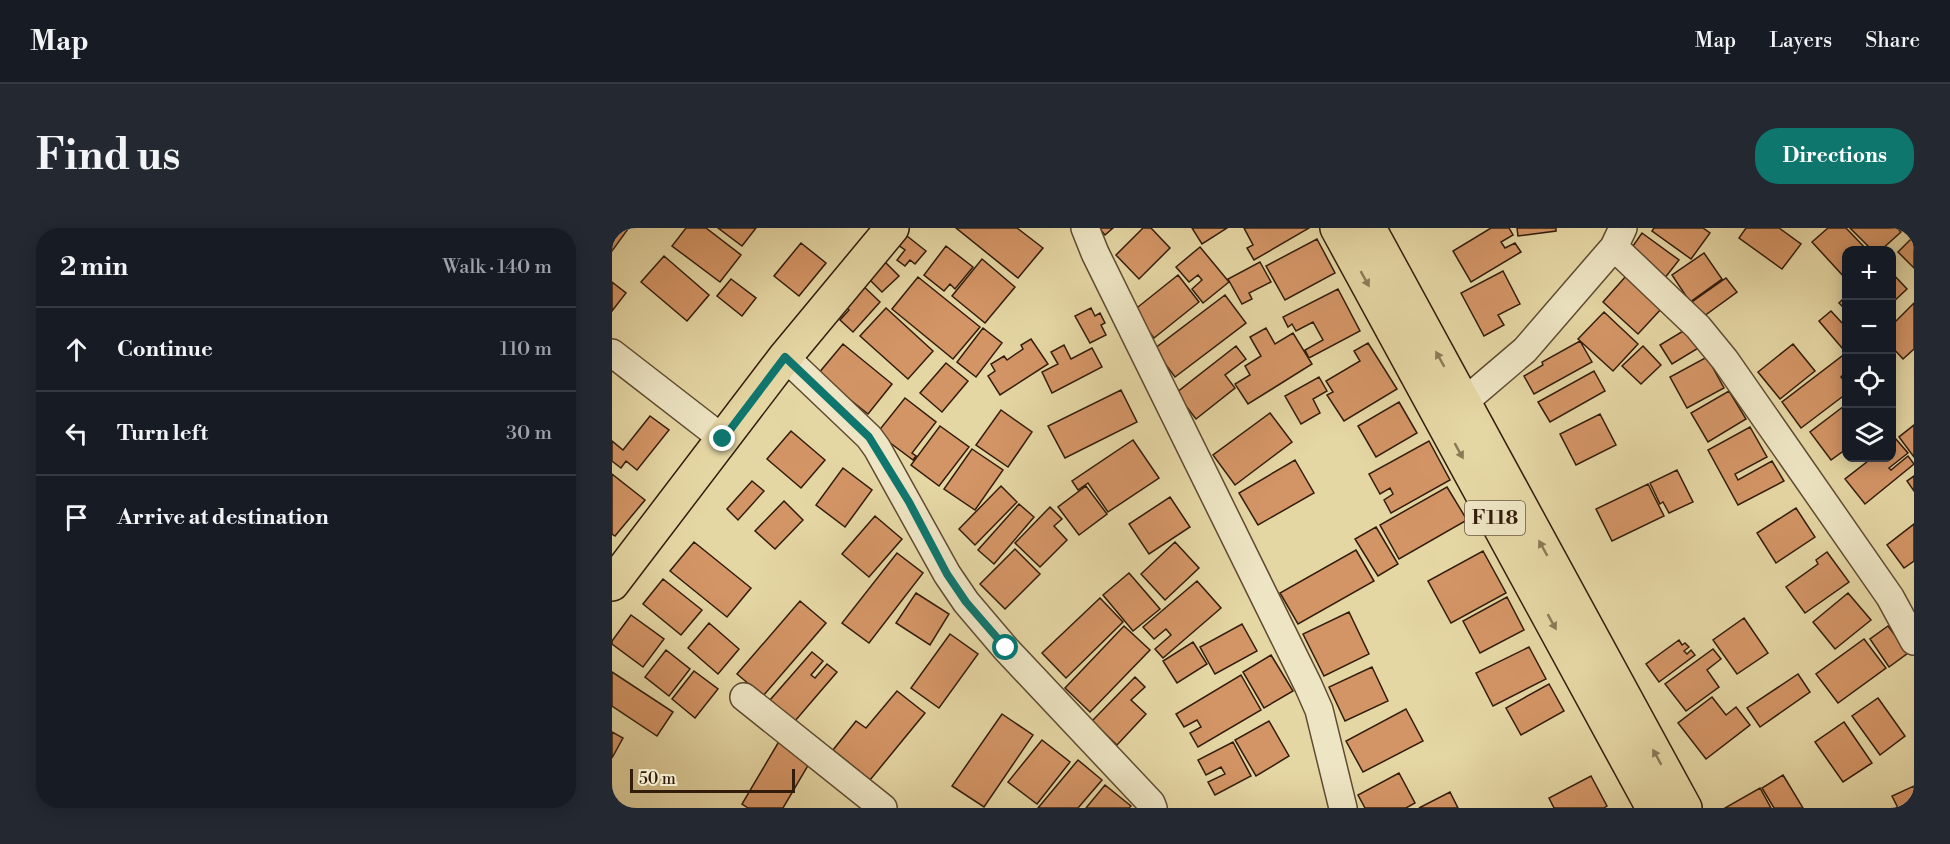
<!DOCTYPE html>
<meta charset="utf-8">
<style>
:root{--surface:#171b24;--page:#242831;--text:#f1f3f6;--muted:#9ea1a6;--line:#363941;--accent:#0f766e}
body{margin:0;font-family:"Libre Bodoni",serif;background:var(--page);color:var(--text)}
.controls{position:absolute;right:18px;top:18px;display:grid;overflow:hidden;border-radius:12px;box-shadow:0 3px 15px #0003}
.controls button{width:54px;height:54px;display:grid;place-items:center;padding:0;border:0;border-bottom:2px solid var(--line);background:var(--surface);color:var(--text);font:30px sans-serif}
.scale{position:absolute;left:18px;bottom:15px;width:165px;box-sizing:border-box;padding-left:6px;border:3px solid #321c0b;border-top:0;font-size:16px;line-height:21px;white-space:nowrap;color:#321c0b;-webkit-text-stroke:4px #eee5c4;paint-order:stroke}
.stop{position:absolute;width:18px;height:18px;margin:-14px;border:4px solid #0f766e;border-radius:50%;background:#fff}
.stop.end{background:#0f766e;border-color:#fff;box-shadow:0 2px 6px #0008}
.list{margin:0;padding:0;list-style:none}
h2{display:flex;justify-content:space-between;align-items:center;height:78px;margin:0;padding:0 24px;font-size:26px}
h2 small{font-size:20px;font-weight:400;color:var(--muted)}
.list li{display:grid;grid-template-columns:39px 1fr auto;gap:18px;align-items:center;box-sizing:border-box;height:84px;padding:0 24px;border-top:2px solid var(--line)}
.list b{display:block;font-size:22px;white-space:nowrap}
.list em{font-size:20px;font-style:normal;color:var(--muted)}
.icon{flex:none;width:33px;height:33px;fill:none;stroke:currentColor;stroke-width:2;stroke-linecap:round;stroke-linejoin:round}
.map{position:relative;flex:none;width:1302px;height:580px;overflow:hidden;border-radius:24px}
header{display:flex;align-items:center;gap:36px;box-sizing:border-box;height:84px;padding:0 30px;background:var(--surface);border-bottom:2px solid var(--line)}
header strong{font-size:28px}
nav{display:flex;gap:33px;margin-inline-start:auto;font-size:21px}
.intro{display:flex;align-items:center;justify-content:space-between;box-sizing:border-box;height:144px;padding:0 36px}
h1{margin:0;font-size:42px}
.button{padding:15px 27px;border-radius:24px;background:var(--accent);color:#fff;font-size:21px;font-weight:700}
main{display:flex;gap:36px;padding:0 36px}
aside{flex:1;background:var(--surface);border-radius:24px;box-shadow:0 3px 15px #0003}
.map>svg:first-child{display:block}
</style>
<header>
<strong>Map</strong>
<nav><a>Map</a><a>Layers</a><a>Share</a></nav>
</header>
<div class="intro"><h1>Find us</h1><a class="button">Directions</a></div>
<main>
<aside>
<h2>2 min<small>Walk · 140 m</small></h2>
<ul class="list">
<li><svg class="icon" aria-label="ahead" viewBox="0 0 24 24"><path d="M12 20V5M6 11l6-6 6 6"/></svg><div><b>Continue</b></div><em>110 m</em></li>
<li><svg class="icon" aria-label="left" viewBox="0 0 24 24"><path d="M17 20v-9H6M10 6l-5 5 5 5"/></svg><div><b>Turn left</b></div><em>30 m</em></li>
<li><svg class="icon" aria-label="arrive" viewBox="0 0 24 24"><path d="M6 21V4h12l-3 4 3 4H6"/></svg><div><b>Arrive at destination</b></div></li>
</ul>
</aside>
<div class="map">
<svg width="1302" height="580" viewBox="0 0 1302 580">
<rect width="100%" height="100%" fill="#e5d7a4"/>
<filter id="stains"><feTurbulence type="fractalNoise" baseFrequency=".00333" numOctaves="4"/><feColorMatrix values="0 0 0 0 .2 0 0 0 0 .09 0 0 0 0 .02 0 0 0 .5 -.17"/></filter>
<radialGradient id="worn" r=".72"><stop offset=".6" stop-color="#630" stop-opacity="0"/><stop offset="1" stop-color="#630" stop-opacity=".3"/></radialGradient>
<!-- building -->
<path fill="#d49566" stroke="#321c0b" stroke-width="1.5" d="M0,0L16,1L0,23Z
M74,0H94L129,27L108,54L60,18Z
M106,0H144L130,18Z
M344,0H405L431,20L406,50Z
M487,0H501L493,7Z
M531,0H539L558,20L527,51L504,27Z
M580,0H615L590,16Z
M632,0H697L642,32L635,20L641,17Z
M879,0H897L901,7L889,14L893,20L903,15L909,24L859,54L841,23Z
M905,0H944V3L906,8Z
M1042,0H1091L1098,5L1079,31L1040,3Z
M1134,0H1167L1189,16L1170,41L1127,10Z
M1216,0H1234L1255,22H1234V51L1200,14Z
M1238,0H1285L1289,4L1269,22H1260Z
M290,4L314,23L303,36L298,32L293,38L285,32L293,22L282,14Z
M1030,5L1067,32L1052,51L1016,25Z
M1302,8V40L1286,24Z
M705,11L723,45L673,72L654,38Z
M189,15L214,35L187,68L162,48Z
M334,18L361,39L343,61L338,56L332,63L312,47Z
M588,19L617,54L591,75L580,61L590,52L586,47L577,54L564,39Z
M1092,25L1110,51L1078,74L1060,47Z
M52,28L97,67L75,93L29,54Z
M269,30L287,48L270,64L252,46Z
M370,31L403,59L373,95L340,68Z
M648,34L659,54L637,65L640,71L630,76L616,51Z
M891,43L908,76L886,87L892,97L872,108L849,65Z
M1280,45L1295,61L1280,75Z
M566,47L587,74L542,110L521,83Z
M1014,48L1050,80L1026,106L991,74Z
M306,49L368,99L341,131L280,81Z
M1114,50L1125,64L1088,91L1077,76Z
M119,51L144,70L130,88L105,68Z
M0,54L14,65L0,83Z
M248,55L268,74L241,104L228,92L237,82L230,75Z
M726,61L748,103L697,130L693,122L711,112L701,94L684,103L680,96L676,99L671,89Z
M613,67L634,95L563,149L542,121Z
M1234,68V82L1227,75Z
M1302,75V121L1291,131L1280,119V97Z
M274,80L321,123L296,151L248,108Z
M479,80L483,88L488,85L493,95L489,97L494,107L478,115L463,88Z
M1219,83L1231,96L1234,93V116L1230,120L1207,93Z
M992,84L1026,116L1001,143L966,111Z
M371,100L390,115L364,149L345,134Z
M654,100L663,116L681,105L700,136L636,176L623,156L638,147L633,138L649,128L638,109Z
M1076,100L1088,119L1060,136L1048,117Z
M419,111L436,136L388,167L376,148L383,143L379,136L392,128L395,132L411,121L409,117Z
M968,113L980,134L922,166L912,148L931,137L930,134Z
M756,115L785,161L732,193L715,167L721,164L714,153L748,133L742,123Z
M231,116L280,156L256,186L206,146Z
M1181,116L1203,143L1168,171L1146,144Z
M452,117L459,131L480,120L490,139L440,165L430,144L446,136L439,124Z
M624,118L634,131L613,147L623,160L584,191L564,165Z
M1031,118L1049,137L1029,156L1010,138Z
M1234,125V144L1229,149L1234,155V166L1189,200L1170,174Z
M1095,129L1112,160L1075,180L1058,149Z
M334,135L356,153L330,184L308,165Z
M982,143L993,163L938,194L926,174Z
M707,149L715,163L701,171L708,185L689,196L673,168Z
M509,162L525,194L453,230L436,198Z
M1117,163L1134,191L1096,214L1079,185Z
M293,170L324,194L300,225L304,228L301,232L265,205Z
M787,174L805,205L764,229L746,198Z
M1232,178L1234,181V221L1219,232L1198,204Z
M389,182L420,204L396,239L364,217Z
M658,185L680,214L623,257L601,227Z
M988,186L1004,217L964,237L948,206Z
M38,188L57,202L25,242L14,233L9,240L0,233V213L11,222Z
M1302,197V229L1287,209Z
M328,198L357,219L327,258L299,237Z
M1138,199L1155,229L1123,246L1126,252L1160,233L1172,253L1126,277L1096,222Z
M179,203L213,232L189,260L155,231Z
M1283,210L1296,225L1277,240L1279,242L1296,228L1302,236L1253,276L1233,251L1260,230H1280V213Z
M521,212L547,250L496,284L476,255L466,262L460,253Z
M817,213L838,252L779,285L772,272L781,266L778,260L768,266L757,246Z
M360,221L391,242L363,282L332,261Z
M683,232L702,265L646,297L627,265Z
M231,240L260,262L233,299L204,277Z
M1065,242L1081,274L1057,285L1051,274L1048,276L1038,255Z
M0,246L33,272L3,308L0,306Z
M1302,248V263L1295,253Z
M140,253L152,263L126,292L115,281Z
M1036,256L1052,288L1000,313L984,281Z
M389,258L405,274L363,317L347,301Z
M474,258L495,286L467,307L446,279Z
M835,259L855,292L787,331L768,297Z
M558,269L578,299L537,326L517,296Z
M172,273L191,292L163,321L143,303Z
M407,276L422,289L382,336L366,322Z
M438,279L450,291L442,298L455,312L428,339L403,315Z
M1184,280L1203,309L1164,335L1145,305Z
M263,288L290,311L257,349L230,326Z
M1302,296V333L1292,340L1275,317Z
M764,299L786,336L766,348L743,311Z
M82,314L139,360L115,389L58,343Z
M563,314L587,340L553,372L529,346Z
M403,321L428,346L393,381L368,356Z
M744,322L762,353L686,396L668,365Z
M871,323L894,365L839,395L816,353Z
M1215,324L1237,354L1193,385L1174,359L1206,336L1204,332Z
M285,325L311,345L257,415L230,395Z
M517,345L548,381L521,403L491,367Z
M51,351L90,382L69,407L31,376Z
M585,353L609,380L551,430L543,421L559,407L554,401L542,411L531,399Z
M304,365L337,386L318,417L284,395Z
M1236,365L1259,392L1223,421L1201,394Z
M895,369L912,402L868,425L851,393Z
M488,370L511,394L454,450L430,425Z
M188,373L214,395L151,468L125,446Z
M737,384L757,426L712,448L691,406Z
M19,387L52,411L31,439L0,416V413Z
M1132,390L1156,425L1125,446L1101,412Z
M97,395L127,421L106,446L76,420Z
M630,396L645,423L603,446L588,419Z
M512,398L538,422L478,484L453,460Z
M1276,398L1296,425L1277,439L1258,411Z
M338,406L366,426L327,480L299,460Z
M1252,411L1274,440L1226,475L1204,446Z
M1067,412L1070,417L1073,415L1077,419L1072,423L1075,426L1079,422L1083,427L1047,454L1034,436Z
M581,414L595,436L565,455L551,433Z
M917,419L934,451L881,478L864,445Z
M1101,421L1109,431L1095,442L1107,459L1074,483L1053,456Z
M54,422L78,441L57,468L33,449Z
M200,424L211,433L199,447L203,450L215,436L225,444L183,493L158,472Z
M659,427L681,463L652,480L631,444Z
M760,439L776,473L733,493L717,459Z
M82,443L106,461L83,490L60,471Z
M0,444L61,484L45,508L0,478Z
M1186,446L1198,464L1148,499L1135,480Z
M629,447L649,482L586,519L578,505L589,499L585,492L572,499L564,486Z
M523,449L533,459L519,472L534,486L505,517L480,493Z
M937,456L952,483L909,507L894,480Z
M285,463L313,485L258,552L221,522L244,493L254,500Z
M1100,469L1114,487L1124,479L1138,497L1094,531L1066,495Z
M1266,470L1293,508L1268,527L1240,488Z
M794,481L811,513L751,544L734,513Z
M390,486L421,507L372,579L340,558Z
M657,493L677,528L644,548L623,512Z
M1232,494L1260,535L1231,554L1203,514Z
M0,504L11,510L0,530Z
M169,510L201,529L171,580H136L130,576Z
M430,512L458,534L425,576L396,554Z
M621,514L639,548L603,567L596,554L613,546L609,539L594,547L586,532Z
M466,532L490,552L466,580H426Z
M787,545L803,575L794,580H753L746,567Z
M1171,547L1191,580H1162L1150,560Z
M979,548L995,578L992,580H942L937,570Z
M493,557L519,578L517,580H474Z
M1302,558V580H1286L1280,568Z
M1148,560L1159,580H1113Z
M838,564L846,580H807Z"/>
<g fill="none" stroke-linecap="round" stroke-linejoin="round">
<!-- minor casing -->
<g stroke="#5f4b31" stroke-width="30">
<path id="minor" d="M473,0L483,25L696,457L707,482L731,580
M1002,19L1086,99L1113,132L1278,369L1302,413
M0,125L111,211
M173,129L257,209L265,220L335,346L354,374L394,421L539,575L541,580
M852,174L913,122L1002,19L1011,0
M132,469L271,580"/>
</g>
<!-- major casing -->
<g stroke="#321c0b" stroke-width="36">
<path id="major" d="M725,0L1041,580
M757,0L1073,580
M0,356L173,129L280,0"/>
</g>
<!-- minor -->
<use href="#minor" stroke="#eee5c4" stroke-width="27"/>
<!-- major -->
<use href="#major" stroke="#e5d7a4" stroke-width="33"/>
</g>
<!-- one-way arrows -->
<defs><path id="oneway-solid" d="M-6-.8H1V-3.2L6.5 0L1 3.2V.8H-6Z" transform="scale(1.5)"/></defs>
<g fill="#8c7a58">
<use href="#oneway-solid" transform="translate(753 51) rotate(61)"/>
<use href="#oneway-solid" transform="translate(828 131) rotate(-119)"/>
<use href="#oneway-solid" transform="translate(847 223) rotate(61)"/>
<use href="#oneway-solid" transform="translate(931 320) rotate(-119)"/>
<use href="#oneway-solid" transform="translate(940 394) rotate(61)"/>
<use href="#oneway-solid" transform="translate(1045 529) rotate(-119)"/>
</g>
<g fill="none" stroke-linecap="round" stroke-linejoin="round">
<!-- route -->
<path stroke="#0f766e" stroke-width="8" d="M111,211L173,129L257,209L297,274L335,346L354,374L394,420"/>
</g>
<g text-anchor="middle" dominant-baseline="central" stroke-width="4.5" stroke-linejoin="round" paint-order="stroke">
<!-- shield labels -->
<rect fill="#eee5c4" stroke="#6a5842" stroke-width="1.5" x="853" y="273" width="60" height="34" rx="4.5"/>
<g font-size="20" font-weight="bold" fill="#321c0b">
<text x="883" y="290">F118</text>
</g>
</g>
<rect width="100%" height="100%" filter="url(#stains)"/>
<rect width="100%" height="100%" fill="url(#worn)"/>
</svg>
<div class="controls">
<button>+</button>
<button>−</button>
<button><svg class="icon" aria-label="locate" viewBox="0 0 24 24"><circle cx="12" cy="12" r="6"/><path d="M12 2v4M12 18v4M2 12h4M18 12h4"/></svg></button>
<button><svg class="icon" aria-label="layers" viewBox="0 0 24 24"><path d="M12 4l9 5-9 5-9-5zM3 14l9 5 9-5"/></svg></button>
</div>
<div class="scale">50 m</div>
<div class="stop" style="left:394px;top:420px"></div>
<div class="stop end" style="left:111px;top:211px"></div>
</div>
</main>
